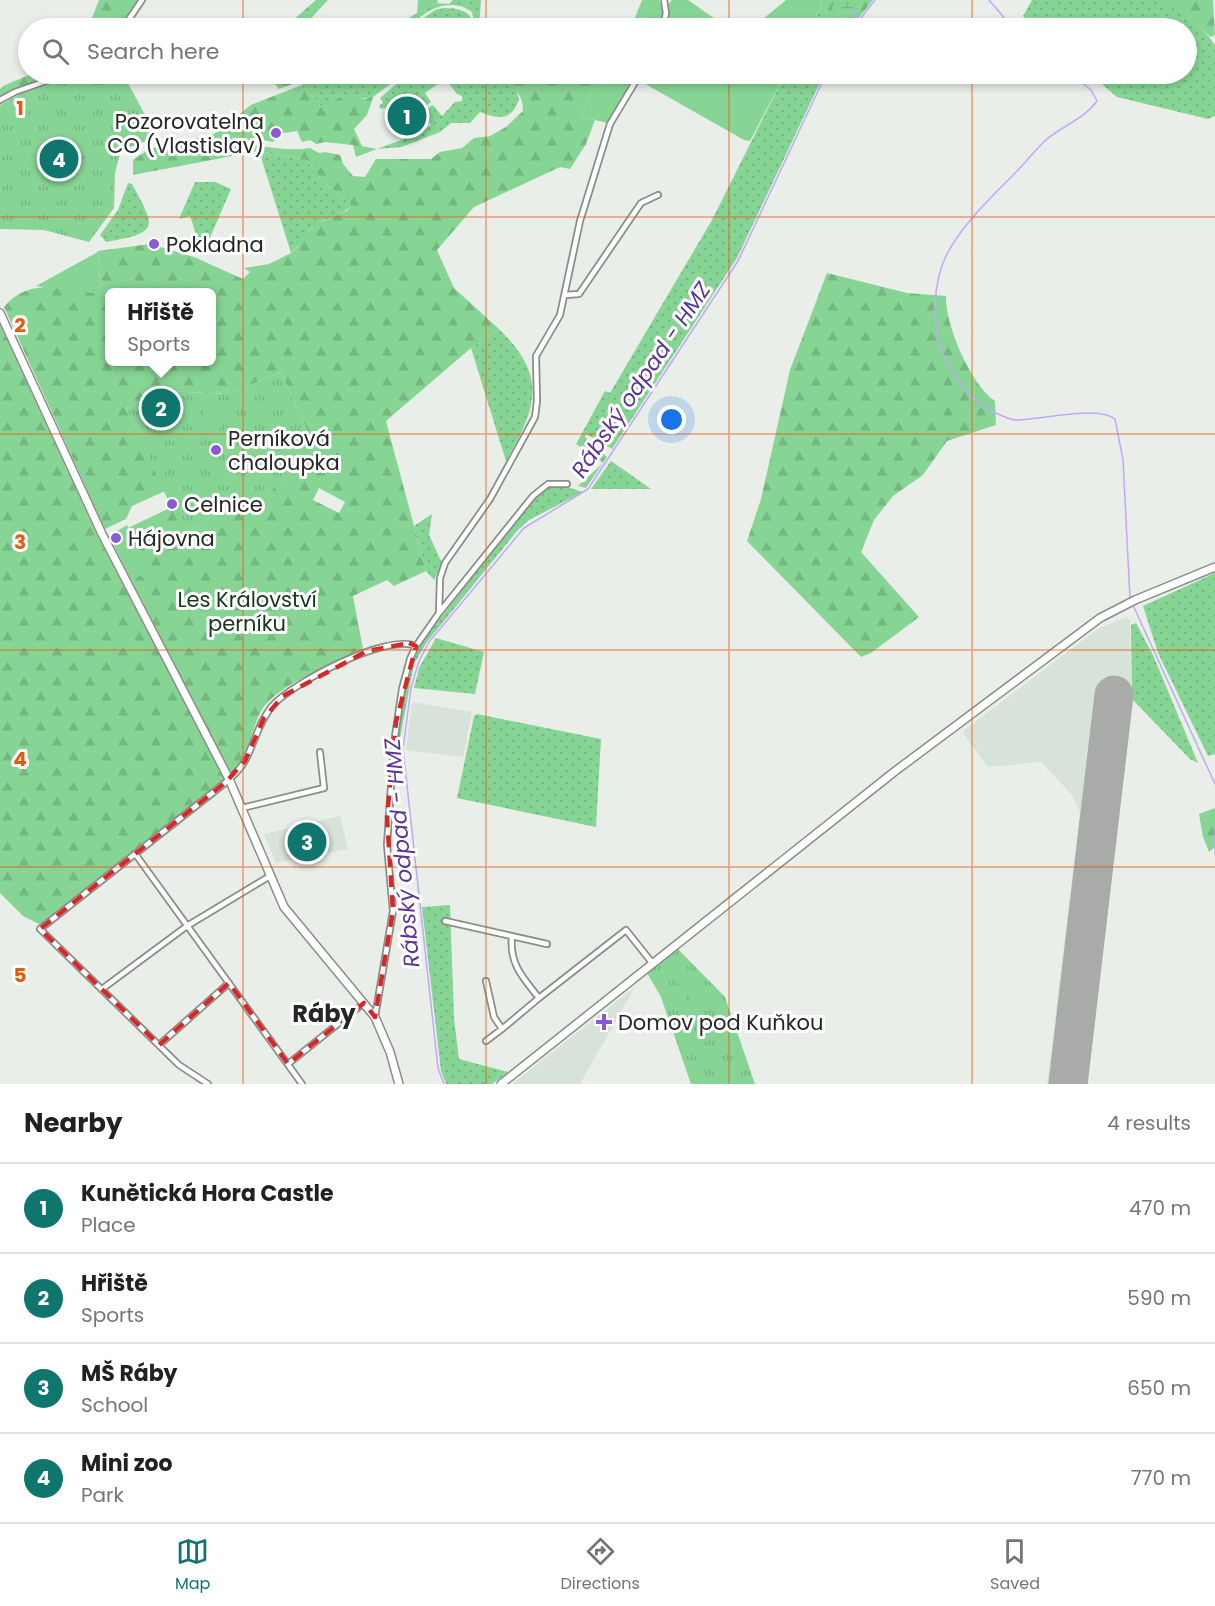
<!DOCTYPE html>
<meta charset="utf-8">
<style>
:root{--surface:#fff;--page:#f6f6f6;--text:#202124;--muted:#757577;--line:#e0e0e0;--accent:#0f766e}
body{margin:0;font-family:Poppins,sans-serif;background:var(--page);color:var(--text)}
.you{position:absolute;left:672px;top:420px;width:21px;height:21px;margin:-15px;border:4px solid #fff;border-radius:50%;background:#1a73e8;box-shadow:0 0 0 9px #1a73e833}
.badge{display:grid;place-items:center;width:39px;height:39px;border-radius:50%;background:var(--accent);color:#fff;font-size:20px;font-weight:700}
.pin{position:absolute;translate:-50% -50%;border:3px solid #fff;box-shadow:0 2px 6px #0006}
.popup{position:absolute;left:105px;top:288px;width:111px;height:78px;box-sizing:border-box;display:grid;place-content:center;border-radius:9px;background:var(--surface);filter:drop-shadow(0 2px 4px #0005);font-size:20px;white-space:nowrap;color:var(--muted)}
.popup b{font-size:22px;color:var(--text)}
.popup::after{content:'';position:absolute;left:50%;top:100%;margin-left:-12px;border:12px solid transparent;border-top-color:var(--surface)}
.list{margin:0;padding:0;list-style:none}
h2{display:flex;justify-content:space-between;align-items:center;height:78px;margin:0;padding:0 24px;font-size:26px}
h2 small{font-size:20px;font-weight:400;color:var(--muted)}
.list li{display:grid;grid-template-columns:39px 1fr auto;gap:18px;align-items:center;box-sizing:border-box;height:90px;padding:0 24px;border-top:2px solid var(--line)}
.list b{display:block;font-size:22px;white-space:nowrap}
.list p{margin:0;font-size:20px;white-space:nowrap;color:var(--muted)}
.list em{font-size:20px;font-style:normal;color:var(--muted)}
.icon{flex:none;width:33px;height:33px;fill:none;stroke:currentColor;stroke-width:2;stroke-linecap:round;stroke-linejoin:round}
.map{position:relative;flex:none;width:1215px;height:1084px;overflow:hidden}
.search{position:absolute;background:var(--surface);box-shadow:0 3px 9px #0003;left:18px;right:18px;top:18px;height:66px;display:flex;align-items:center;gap:15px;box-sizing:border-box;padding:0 21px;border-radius:33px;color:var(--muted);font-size:22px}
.sheet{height:438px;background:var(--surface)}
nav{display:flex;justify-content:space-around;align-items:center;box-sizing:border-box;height:84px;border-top:2px solid var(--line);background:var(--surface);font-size:16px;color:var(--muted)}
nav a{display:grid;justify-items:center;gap:3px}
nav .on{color:var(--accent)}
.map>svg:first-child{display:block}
</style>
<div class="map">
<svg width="1215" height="1084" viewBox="0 0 1215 1084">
<defs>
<pattern id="grass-dots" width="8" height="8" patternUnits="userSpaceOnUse" patternTransform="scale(1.5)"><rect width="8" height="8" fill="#87d595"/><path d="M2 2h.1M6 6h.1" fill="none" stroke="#74b780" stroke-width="1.8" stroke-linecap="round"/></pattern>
<pattern id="forest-firs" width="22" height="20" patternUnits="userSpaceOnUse" patternTransform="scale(1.5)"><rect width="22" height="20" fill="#87d595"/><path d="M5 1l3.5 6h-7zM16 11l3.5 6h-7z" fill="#74b780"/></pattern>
<pattern id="wetland-marsh" width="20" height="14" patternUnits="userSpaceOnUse" patternTransform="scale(1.5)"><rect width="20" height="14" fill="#87d595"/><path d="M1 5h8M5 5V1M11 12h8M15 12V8" fill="none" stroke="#74b780"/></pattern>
<pattern id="park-tufts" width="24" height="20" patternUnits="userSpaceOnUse" patternTransform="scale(1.5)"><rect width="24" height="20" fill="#87d595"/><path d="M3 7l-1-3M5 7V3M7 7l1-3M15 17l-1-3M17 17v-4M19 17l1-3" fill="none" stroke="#74b780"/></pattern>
</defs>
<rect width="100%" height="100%" fill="#e9eee9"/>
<!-- built -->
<path fill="#d7e2d8" d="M1127,617L1130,620L1131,693L1088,1084H1047L1080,812L1072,795L1041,762L988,767L962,732L1099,628Z
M412,702L472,712L463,757L406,750Z
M340,816L348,849L276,863L264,834Z
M635,987L580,1084H512Z"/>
<!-- grass -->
<path fill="url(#grass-dots)" d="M453,0H481L479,28H476L472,12C459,1 439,4 426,13L424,11C428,2 440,3 449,4Z
M1032,0H1162L1168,3L1203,29L1215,45V116L1208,119L1117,97L1090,74H1186V28H1033L1023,16Z
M822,7L838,28H810Z
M444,8C458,8 475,11 472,28H409L435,10Z
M326,74H404L373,97L367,115L372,98L337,99L326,105H320L306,89L299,86Z
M408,74H496L516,89L519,99C513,120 498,120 480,112L470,123H451L440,132L402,147L377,149L417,134L431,125L423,112L433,105L442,116L455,102L462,101V96L457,94L445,79L425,93L431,102L421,109L416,98L381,109L379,106L383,103L380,98Z
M785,74H824L737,258L612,449L586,434L585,437L607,457L586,488L578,486L603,463L576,444L605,391L610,393L712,220Z
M259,151L307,160L322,181L351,205C344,216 328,217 317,224C305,232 301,245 291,253Z
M195,182H215L231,189L203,254L190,216L179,219Z
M128,183L132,184C156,228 160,233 106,242L100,235L118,210Z
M499,329C548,377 537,407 506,461L471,348Z
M611,461L651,489H591Z
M561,485L583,492L529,520L517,531L427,642L414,664L398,749L391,812L397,728L409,670L422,642L534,497L545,488Z
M432,514L429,535L442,563L434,580L426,571L414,526Z
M1215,573V754L1208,756L1158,653L1143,606Z
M1136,623L1153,655L1198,763L1190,759L1132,699L1131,625Z
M436,638L484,652L475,694L414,688L419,668Z
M477,714L601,739L596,827L457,798L474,716Z
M450,905L454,1018L459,1059L508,1072L492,1084H446L441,1071L422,907Z"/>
<!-- forest -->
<path fill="url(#forest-firs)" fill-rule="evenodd" d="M99,0H138L119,28H88Z
M316,0H328L302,28H284Z
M418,0H437L438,2L425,8L426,13L404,28H392L417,13Z
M642,0H659L664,12L660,28H631Z
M820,0H873L851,28H838L822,7Z
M1162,0H1213L1215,35L1210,37L1203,29Z
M31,74H45L47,78L0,98V89L3,86Z
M267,74H320L279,89Z
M496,74H605L597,81L580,116L595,120L586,144L570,169L560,167L474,207L437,250L454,288L499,329L471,348L386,421L426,571L394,586L387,580L353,596L363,649C335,664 282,682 263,708C252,723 247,766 230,772L132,581L150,568L128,528L172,507L184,533L232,511L312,467L310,437L281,372L229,394L164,391L126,408L165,491L132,506L126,519L105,529L4,307C30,276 65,289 101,294L98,251L150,244L194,257L243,279L250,272L244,268L269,264L291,253L297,248L302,238L316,224L347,211L351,205L322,181L307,160L259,151L133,175V160L149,149L214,134L251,105L299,86L306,89L320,105C332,106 343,91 356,95C359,96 362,99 365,99L373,97L367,115L354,129L362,146L377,149L356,157L353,145L325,142L316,144L310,140L302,142L297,131L283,133L273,142L258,139L244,141L246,144C267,146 291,152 310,148L319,153L325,152L340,155L343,164L353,176L365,177L376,159H431L440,152L462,148L474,138L490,136L506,127L523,111C523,88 508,87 496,74ZM110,292H212V362H110ZM319,488L345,502L339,513L313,500Z
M827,273L907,293L946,296C945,325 971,385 995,401L996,425L947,441L923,475L893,496L874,520L861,552L919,617L871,653L861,657L747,541L761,499L790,370Z
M0,325L98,537L225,780L41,925L23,916L0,893Z
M1215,808V847L1209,852L1203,837L1199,814Z"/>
<!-- wetland -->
<path fill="url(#wetland-marsh)" d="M835,0H857L858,2L845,17H836L832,8Z"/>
<!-- park -->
<path fill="url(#park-tufts)" d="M81,74H123L157,137L125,149L120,154L115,173L114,208L89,242L44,230L0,229V105L24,92Z
M281,372L310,437L312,467L232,512L183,533L126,408L164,391L229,394Z
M678,949L725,997L755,1084H691L661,997L647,973Z"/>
<!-- garden -->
<path fill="#87d595" d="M672,0H688L728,28H666L668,5Z
M786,0H820L822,7L810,28H752Z
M605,74H638L607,123L580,116L597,81Z
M644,74H785L750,141L744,140L640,81Z
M98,251L101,294L36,286L96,253Z
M167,396L174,411L156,420L147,405Z
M207,406L216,410L222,426L206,435L204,409Z
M127,525L151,568L132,581L109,536Z
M689,969L709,994L695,1005L675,980Z"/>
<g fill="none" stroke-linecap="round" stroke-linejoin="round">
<!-- stream -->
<path stroke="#c2a7fb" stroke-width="1.5" d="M989,0L1013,28
M852,10L859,19
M853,28L875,0
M1070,74L1091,90L1097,101C1084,119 1064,125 1047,139C1036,149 1026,162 1016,172C992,197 962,224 946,256C933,283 931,326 943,353C955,379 969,401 996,413C1002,416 1010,420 1017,420C1040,420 1098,405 1115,419L1123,460L1130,599
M1132,603L1215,784
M1215,829V854
M444,1084L438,1068L403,749L411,688L419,661L429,642L524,528L588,489L738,261L826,74"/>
<!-- runway -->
<path stroke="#a8aba8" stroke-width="39" d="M1068,1084L1114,695"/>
<!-- street casing -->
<g stroke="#8a8e8a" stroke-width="8">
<path id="street" d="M123,28L142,0
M663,28L666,13L664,0
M0,100L15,92L66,74
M565,295L579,294L641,203L658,195
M439,613L440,578L445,563L490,499L535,417L537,401L536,356L560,315L580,221L610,124L640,74
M242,808L324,788L320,752
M136,855L302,1084
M445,921L547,944
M512,936C509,964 523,978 539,998L626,930L653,964
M486,981L494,1017L502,1029L539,998
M102,989L187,926L270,876
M375,1017L393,911L387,845L394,743L402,689L410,659L416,646L439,613L533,496L548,484H567
M486,1041L502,1029
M159,1045L229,983
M288,1064L364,1003
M208,1084L179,1065L40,929L225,783C233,776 241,769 246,759C255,741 259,722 272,706C292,683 387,633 416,646"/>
</g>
<!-- secondary casing -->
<g stroke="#8a8e8a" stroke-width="10">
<path id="secondary" d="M0,313L102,534L229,779L284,907L375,1017L390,1052L399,1084
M501,1084L894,772L1100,618L1135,600L1215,567"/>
</g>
<!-- street -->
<use href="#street" stroke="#fff" stroke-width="4.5"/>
<!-- secondary -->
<use href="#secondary" stroke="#fff" stroke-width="7"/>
</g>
<!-- marked area -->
<path fill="none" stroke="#d62828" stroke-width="4.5" stroke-dasharray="12 8" stroke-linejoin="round" d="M409,643L416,646L396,722L387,817L393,911L375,1017L364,1003L288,1064L229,983L159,1045L40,929L225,783L245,761L264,718L283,696L367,651Z"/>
<!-- grid -->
<path fill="none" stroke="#e8590c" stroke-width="1.5" stroke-opacity="0.55" d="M243,0V28M486,0V28M729,0V28M972,0V28M243,74V1084M486,74V1084M729,74V1084M972,74V1084M0,217H1215M0,434H1215M0,650H1215M0,867H1215"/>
<!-- markers -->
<g fill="#895ad3" stroke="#fff" stroke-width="2">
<circle cx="276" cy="133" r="6"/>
<circle cx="154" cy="244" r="6"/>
<circle cx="216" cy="450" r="6"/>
<circle cx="172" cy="504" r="6"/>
<circle cx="116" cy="538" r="6"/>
<path d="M601 1013h6v6h6v6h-6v6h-6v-6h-6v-6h6z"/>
</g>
<g text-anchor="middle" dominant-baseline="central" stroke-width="6" stroke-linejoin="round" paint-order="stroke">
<!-- poi labels -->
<g font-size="21" fill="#252625" stroke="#fff" text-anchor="start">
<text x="264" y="121" text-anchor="end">Pozorovatelna<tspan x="264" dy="24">CO (Vlastislav)</tspan></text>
<text x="166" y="244">Pokladna</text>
<text x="228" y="438">Perníková<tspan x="228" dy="24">chaloupka</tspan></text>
<text x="184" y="504">Celnice</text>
<text x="128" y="538">Hájovna</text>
<text x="618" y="1022">Domov pod Kuňkou</text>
</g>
<!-- park labels -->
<g font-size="21" fill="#15361c" stroke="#fff">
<text x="247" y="599">Les Království<tspan x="247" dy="24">perníku</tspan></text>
</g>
<!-- water labels -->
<g font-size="22" font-style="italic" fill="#5b3594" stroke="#fff">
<text transform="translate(641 380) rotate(-56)">Rábský odpad - HMZ</text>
<text transform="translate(402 853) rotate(-95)">Rábský odpad - HMZ</text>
</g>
<!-- quarter labels -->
<g font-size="24" font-weight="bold" fill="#252625" stroke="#fff">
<text x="324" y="1013">Ráby</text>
</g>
</g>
<g font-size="20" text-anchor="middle" font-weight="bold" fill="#e8590c" stroke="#fff" stroke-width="6" stroke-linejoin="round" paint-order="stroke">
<text x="20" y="115">1</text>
<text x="20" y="332">2</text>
<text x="20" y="549">3</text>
<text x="20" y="766">4</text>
<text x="20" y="982">5</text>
</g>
</svg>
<div class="you"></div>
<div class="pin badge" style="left:407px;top:116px">1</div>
<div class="pin badge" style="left:161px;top:408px">2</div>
<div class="popup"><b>Hřiště</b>Sports</div>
<div class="pin badge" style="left:307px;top:842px">3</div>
<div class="pin badge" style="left:59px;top:159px">4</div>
<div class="search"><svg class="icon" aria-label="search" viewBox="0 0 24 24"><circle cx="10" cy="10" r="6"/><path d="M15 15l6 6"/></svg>Search here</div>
</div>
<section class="sheet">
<h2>Nearby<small>4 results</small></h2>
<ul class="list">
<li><span class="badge">1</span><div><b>Kunětická Hora Castle</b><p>Place</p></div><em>470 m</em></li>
<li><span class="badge">2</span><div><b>Hřiště</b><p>Sports</p></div><em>590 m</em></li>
<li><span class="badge">3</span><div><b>MŠ Ráby</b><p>School</p></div><em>650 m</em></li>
<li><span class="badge">4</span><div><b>Mini zoo</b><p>Park</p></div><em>770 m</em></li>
</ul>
</section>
<nav>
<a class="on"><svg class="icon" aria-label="map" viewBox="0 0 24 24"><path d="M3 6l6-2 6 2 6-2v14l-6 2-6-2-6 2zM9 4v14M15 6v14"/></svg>Map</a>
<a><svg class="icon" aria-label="directions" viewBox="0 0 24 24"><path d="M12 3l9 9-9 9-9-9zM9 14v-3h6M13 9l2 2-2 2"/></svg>Directions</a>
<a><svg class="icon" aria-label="saved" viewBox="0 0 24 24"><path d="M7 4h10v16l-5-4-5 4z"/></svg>Saved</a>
</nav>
